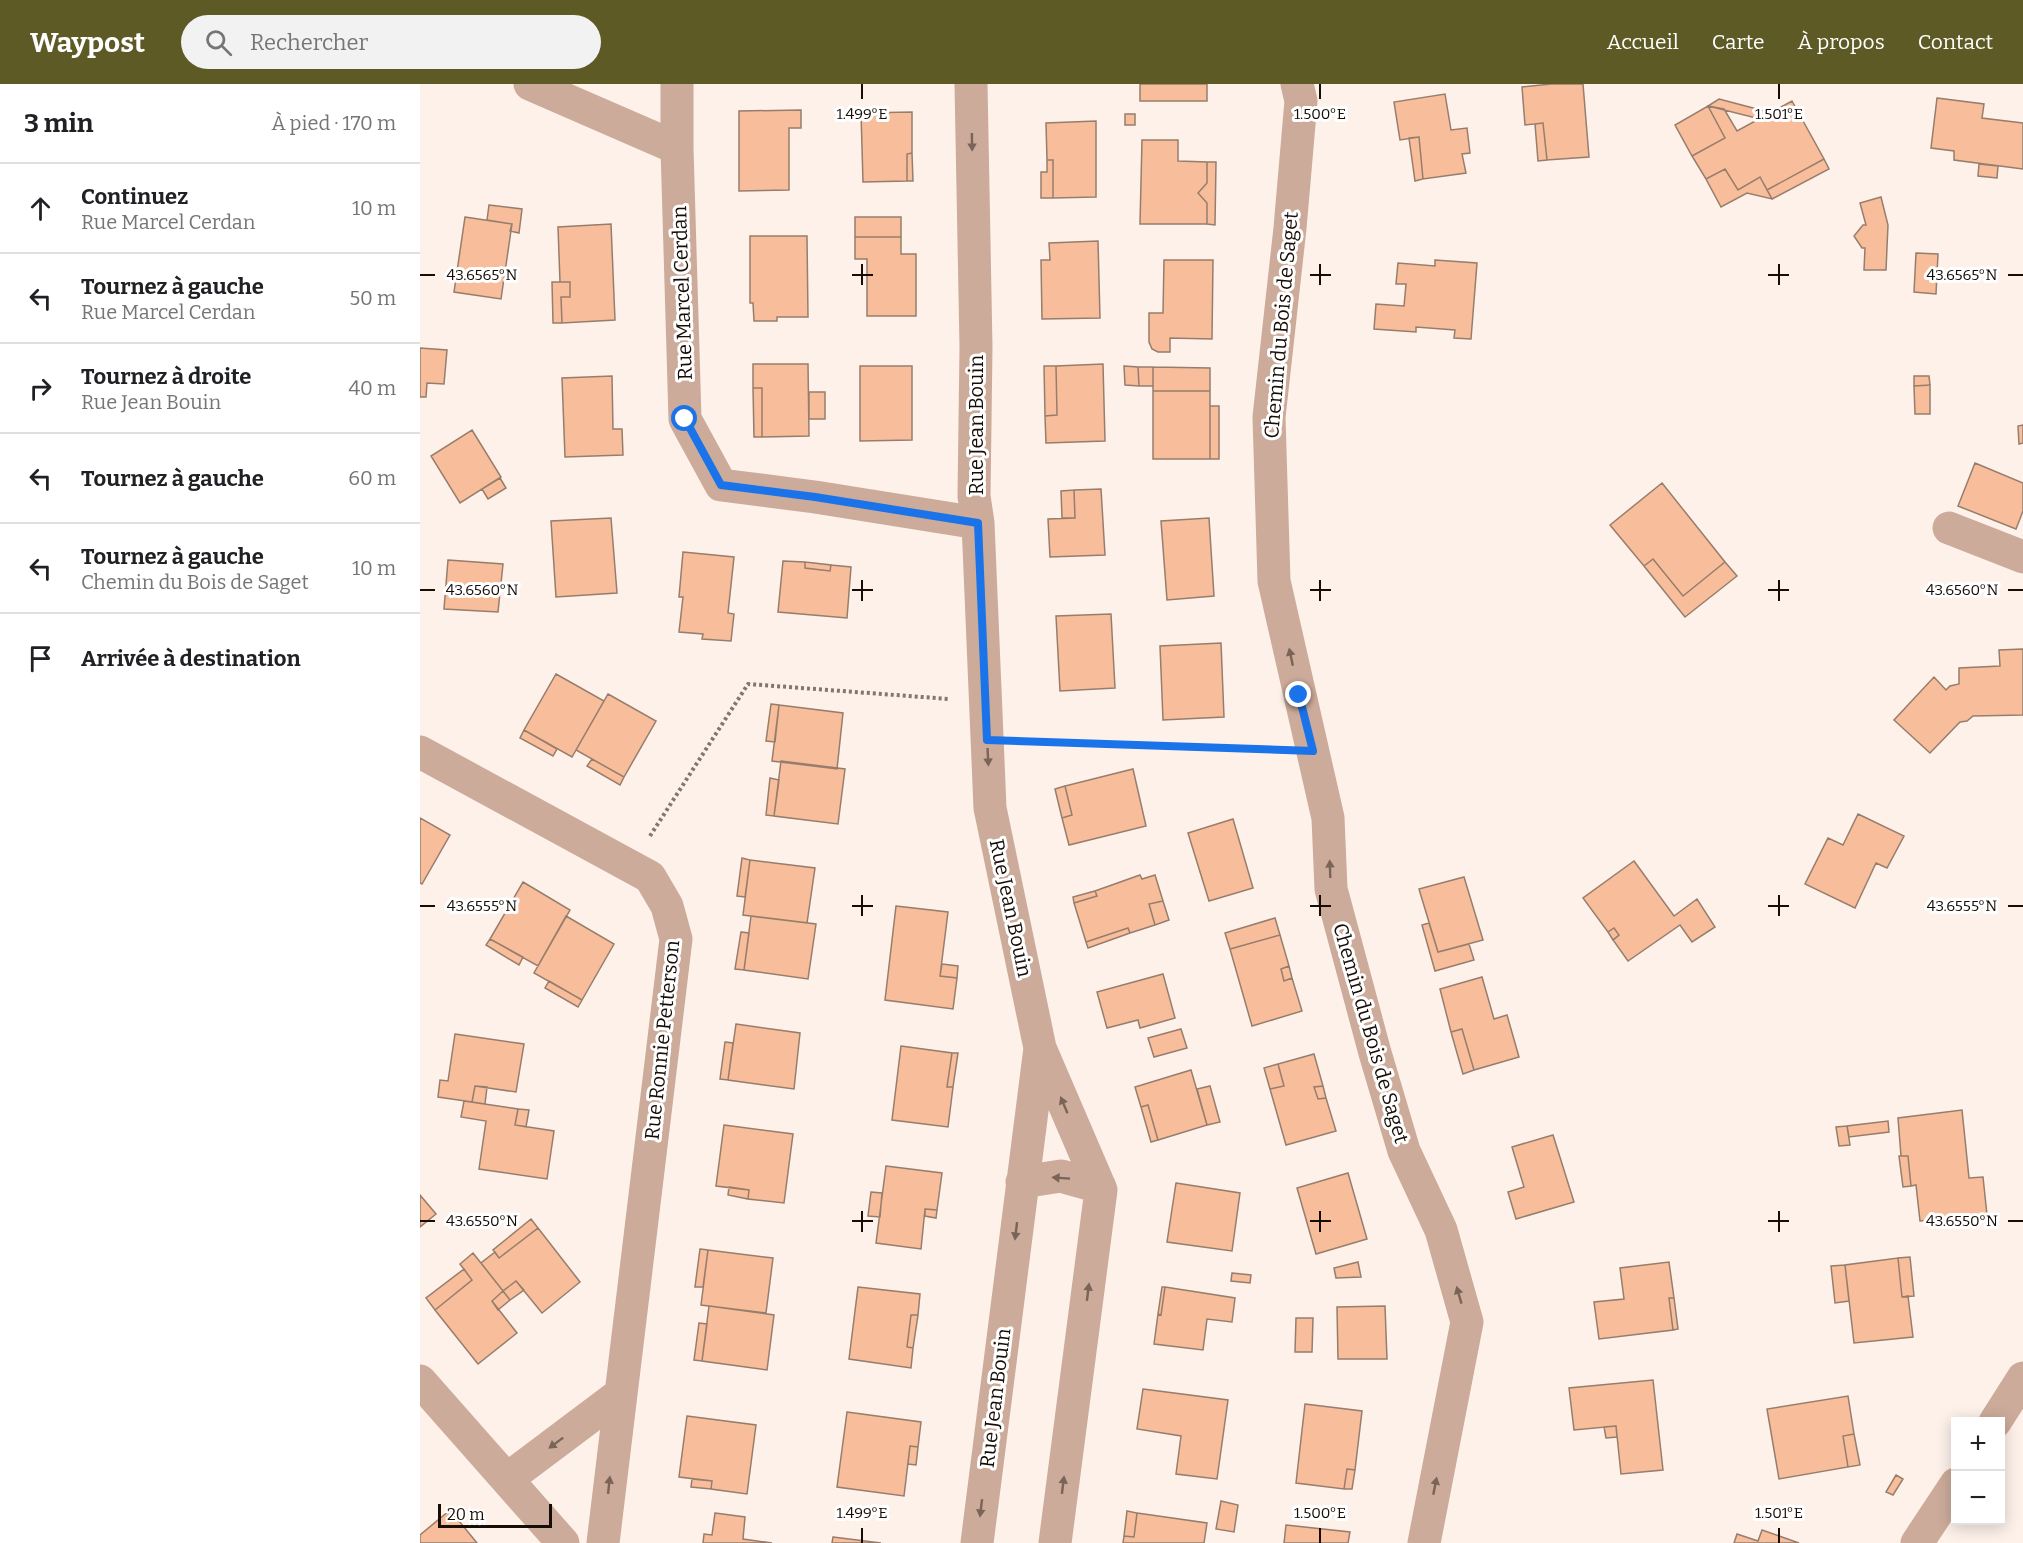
<!DOCTYPE html>
<html lang="fr">
<meta charset="utf-8">
<style>
:root{--surface:#fff;--page:#f2f2f2;--text:#202124;--muted:#757577;--line:#e0e0e0;--accent:#5d5a26}
body{margin:0;font-family:Bitter,serif;background:var(--page);color:var(--text)}
.controls{position:absolute;right:18px;bottom:18px;display:grid;overflow:hidden;border-radius:0px;box-shadow:0 3px 15px #0003}
.controls button{width:54px;height:54px;display:grid;place-items:center;padding:0;border:0;border-bottom:2px solid var(--line);background:var(--surface);color:var(--text);font:30px sans-serif}
.scale{position:absolute;left:18px;bottom:15px;width:114px;box-sizing:border-box;padding-left:6px;border:3px solid #160d07;border-top:0;font-size:16px;line-height:21px;white-space:nowrap;color:#160d07;-webkit-text-stroke:4px #fff;paint-order:stroke}
.stop{position:absolute;width:18px;height:18px;margin:-14px;border:4px solid #1a73e8;border-radius:50%;background:#fff}
.stop.end{background:#1a73e8;border-color:#fff;box-shadow:0 2px 6px #0008}
.list{margin:0;padding:0;list-style:none}
h2{display:flex;justify-content:space-between;align-items:center;height:78px;margin:0;padding:0 24px;font-size:26px}
h2 small{font-size:20px;font-weight:400;color:var(--muted)}
.list li{display:grid;grid-template-columns:39px 1fr auto;gap:18px;align-items:center;box-sizing:border-box;height:90px;padding:0 24px;border-top:2px solid var(--line)}
.list b{display:block;font-size:22px;white-space:nowrap}
.list p{margin:0;font-size:20px;white-space:nowrap;color:var(--muted)}
.list em{font-size:20px;font-style:normal;color:var(--muted)}
.icon{flex:none;width:33px;height:33px;fill:none;stroke:currentColor;stroke-width:2;stroke-linecap:round;stroke-linejoin:round}
.map{position:relative;flex:none;width:1603px;height:1459px;overflow:hidden}
header{display:flex;align-items:center;gap:36px;box-sizing:border-box;height:84px;padding:0 30px;background:var(--accent);color:#fff}
header strong{font-size:28px}
nav{display:flex;gap:33px;margin-inline-start:auto;font-size:21px}
.search{width:420px;height:54px;background:var(--page);display:flex;align-items:center;gap:15px;box-sizing:border-box;padding:0 21px;border-radius:33px;color:var(--muted);font-size:22px}
main{display:flex}
aside{flex:1;background:var(--surface)}
.map>svg:first-child{display:block}
</style>
<header>
<strong>Waypost</strong>
<div class="search"><svg class="icon" aria-label="search" viewBox="0 0 24 24"><circle cx="10" cy="10" r="6"/><path d="M15 15l6 6"/></svg>Rechercher</div>
<nav><a>Accueil</a><a>Carte</a><a>À propos</a><a>Contact</a></nav>
</header>
<main>
<aside>
<h2>3 min<small>À pied · 170 m</small></h2>
<ul class="list">
<li><svg class="icon" aria-label="ahead" viewBox="0 0 24 24"><path d="M12 20V5M6 11l6-6 6 6"/></svg><div><b>Continuez</b><p>Rue Marcel Cerdan</p></div><em>10 m</em></li>
<li><svg class="icon" aria-label="left" viewBox="0 0 24 24"><path d="M17 20v-9H6M10 6l-5 5 5 5"/></svg><div><b>Tournez à gauche</b><p>Rue Marcel Cerdan</p></div><em>50 m</em></li>
<li><svg class="icon" aria-label="right" viewBox="0 0 24 24"><path d="M7 20v-9h11M14 6l5 5-5 5"/></svg><div><b>Tournez à droite</b><p>Rue Jean Bouin</p></div><em>40 m</em></li>
<li><svg class="icon" aria-label="left" viewBox="0 0 24 24"><path d="M17 20v-9H6M10 6l-5 5 5 5"/></svg><div><b>Tournez à gauche</b></div><em>60 m</em></li>
<li><svg class="icon" aria-label="left" viewBox="0 0 24 24"><path d="M17 20v-9H6M10 6l-5 5 5 5"/></svg><div><b>Tournez à gauche</b><p>Chemin du Bois de Saget</p></div><em>10 m</em></li>
<li><svg class="icon" aria-label="arrive" viewBox="0 0 24 24"><path d="M6 21V4h12l-3 4 3 4H6"/></svg><div><b>Arrivée à destination</b></div></li>
</ul>
</aside>
<div class="map">
<svg width="1603" height="1459" viewBox="0 0 1603 1459">
<rect width="100%" height="100%" fill="#fdf1ea"/>
<!-- building -->
<path fill="#f8be9b" stroke="#977d6c" stroke-width="1.5" d="M720,0H787V17H720Z
M1131,0H1163L1169,73L1127,76L1123,39L1105,41L1102,3Z
M1025,10L1031,46L1047,44L1050,69L1042,70L1046,89L1003,95L999,53L980,56L974,18Z
M1517,14L1564,20L1562,34L1603,39V85L1534,76V67L1511,64Z
M1299,15L1352,29L1340,35L1288,22Z
M1372,17L1404,75L1347,106L1340,93L1318,106L1305,85L1286,95L1272,72L1305,54L1288,22L1304,25L1317,47Z
M1288,22L1305,54L1272,72L1255,41Z
M381,26V44H369V106L319,107V27Z
M492,28V69L487,70V97L443,98L441,29Z
M705,30H715V41H705Z
M676,37V113L633,114V76H627L626,39Z
M1123,39L1127,76L1118,77L1115,40Z
M999,53L1003,95L995,97L989,54Z
M722,56H758V77L787,78V99L778,109L787,119V140H720Z
M492,69L493,97H487V70Z
M1404,75L1409,85L1352,115L1347,106Z
M627,76H633V114H621V88H627Z
M787,78H796L795,141L787,140V119L778,109L787,99Z
M1559,80L1578,82L1577,94L1558,92Z
M1305,85L1318,106L1340,93L1352,115L1327,109L1301,123L1286,95Z
M1461,113L1468,141L1466,186H1444L1445,164H1442L1434,152L1443,141H1446L1440,119Z
M69,121L102,125L99,149L90,147L92,140L67,136Z
M45,133L92,140L81,215L34,208Z
M435,133H481V153H435Z
M191,140L195,236L142,239L141,213H150V198H140L138,143Z
M330,152H387L388,233H357V237H334L333,219H330Z
M435,153H481V170H496V232H447V175H435Z
M678,157L680,234L622,235L621,176H630L629,159Z
M1496,169L1518,170L1516,210L1494,208Z
M744,176H793L792,255L750,254V268H738L732,265L729,258V229H743Z
M1015,176L1057,179L1051,255L1034,254L1035,246L996,243V248L954,245L956,220L984,222L986,200H976L978,179L1015,182Z
M132,198H150V213H141L142,239H133Z
M0,264L27,266L24,300L7,299L6,313H0Z
M333,280H388L389,352L342,353V304H333Z
M683,280L685,357L626,359L625,332L637,331L636,282Z
M440,282H492V356L440,357Z
M624,282H636L637,331L625,332Z
M704,282L718,283L719,302L705,301Z
M718,283H733V302H719Z
M733,283L790,284V307H733Z
M192,292L193,345H202L203,371L145,373L142,294Z
M1494,292H1509L1510,301L1494,302Z
M1510,301V330H1495L1494,302Z
M333,304H342V353H334Z
M733,307H790V375H733Z
M389,308H405V335H389Z
M790,322H799V375H790Z
M1603,341V359L1599,360L1598,342Z
M52,346L81,393L40,419L11,372Z
M1555,379L1603,399V427L1596,445L1538,422Z
M80,394L86,404L68,415L62,405Z
M1242,399L1305,478L1263,512L1233,475L1224,482L1190,441Z
M681,405L685,471L630,473L628,435L655,434L654,406Z
M654,406L655,434H642L641,407Z
M191,434L197,509L136,513L131,437Z
M789,434L794,512L747,516L741,437Z
M263,468L314,473L308,529L314,530L311,557L282,555L283,550L259,548L263,513H259Z
M1233,475L1263,512L1305,478L1317,492L1265,533L1224,482Z
M28,476L83,480L78,528L24,525Z
M363,477L385,478V484L410,487L411,481L431,483L427,534L358,528Z
M385,478L411,481L410,487L385,484Z
M691,530L695,604L640,607L636,532Z
M801,559L804,633L743,636L740,562Z
M1603,565V631L1553,632L1547,637L1540,638L1510,669L1474,636L1514,593L1526,606L1530,602L1539,600V584L1580,582L1579,566Z
M136,590L184,617L152,673L104,646Z
M188,610L236,637L204,693L156,666Z
M351,620L359,621L355,658L346,657Z
M359,621L423,629L417,685L352,677Z
M104,646L137,665L133,672L100,654Z
M172,675L204,693L200,701L167,682Z
M361,677L425,685L418,740L354,732Z
M713,685L726,742L649,761L642,734L652,731L645,702Z
M350,694L359,696L354,732L346,731Z
M645,702L652,731L642,734L635,705Z
M1438,730L1484,752L1467,784L1456,779L1435,824L1385,800L1408,754L1423,761Z
M0,734L30,751L2,800L0,799Z
M813,735L833,804L789,817L768,749Z
M322,774L330,776L325,813L317,812Z
M330,776L395,784L387,839L323,831Z
M1214,777L1254,832L1277,815L1295,843L1272,858L1260,841L1208,877L1193,856L1199,851L1194,844L1188,848L1163,814Z
M720,791L722,795L735,791L743,817L729,820L735,841L710,849L708,844L666,858L654,819L677,812L675,807Z
M1044,793L1063,856L1018,868L999,805Z
M103,798L150,826L118,882L70,855Z
M675,807L677,812L654,819L653,813Z
M743,817L749,836L735,841L729,820Z
M476,822L528,828L520,892L537,894L533,925L465,916Z
M146,832L194,860L162,916L114,889Z
M331,832L396,840L388,895L324,886Z
M855,834L860,851L810,865L805,849Z
M1009,839L1018,868L1049,860L1054,876L1015,887L1002,841Z
M708,844L710,849L668,864L666,858Z
M1194,844L1199,851L1193,856L1188,848Z
M321,848L329,849L324,886L315,885Z
M860,851L869,882L861,885L864,897L872,894L882,927L832,942L810,865Z
M70,855L103,873L99,881L66,861Z
M522,880L538,882L537,894L520,892Z
M869,882L872,894L864,897L861,885Z
M743,890L755,934L720,944L718,936L687,944L677,908Z
M1062,893L1074,935L1087,931L1099,973L1054,986L1042,945L1031,948L1020,905Z
M129,897L162,916L158,923L125,904Z
M316,940L380,949L374,1005L308,996Z
M761,945L767,964L734,973L728,954Z
M1042,945L1054,986L1043,990L1031,948Z
M35,950L104,960L96,1008L55,1002L52,1018L18,1013L20,996L28,997Z
M305,958L313,959L308,996L300,995Z
M481,962L532,969L527,1003H533L528,1043L472,1036Z
M532,969H538L533,1003H527Z
M894,970L903,1002L894,1003L898,1015L906,1014L916,1047L866,1061L850,1005L864,1002L858,980Z
M858,980L864,1002L850,1005L844,984Z
M771,986L787,1041L738,1056L728,1021L721,1023L715,1003Z
M55,1002L67,1003L65,1020L52,1018Z
M790,1002L800,1038L787,1041L777,1005Z
M903,1002L906,1014L898,1015L894,1003Z
M44,1017L98,1025L95,1041L134,1047L127,1095L59,1085L66,1037L41,1033Z
M728,1021L738,1056L731,1058L721,1023Z
M98,1025L109,1026L106,1043L95,1041Z
M1542,1026L1549,1094L1563,1093L1567,1131L1500,1137L1496,1101L1491,1102L1488,1072H1481L1478,1034Z
M1468,1037L1469,1048L1429,1053L1427,1042Z
M304,1041L373,1050L364,1119L328,1115L329,1106L296,1102Z
M1427,1042L1430,1061L1419,1062L1416,1043Z
M1133,1051L1154,1118L1096,1135L1088,1108L1104,1103L1092,1063Z
M1479,1072H1488L1491,1102L1483,1103Z
M466,1082L522,1089L517,1126L505,1125L501,1165L456,1159Z
M928,1089L947,1155L896,1170L877,1104Z
M756,1099L820,1109L812,1167L747,1158Z
M309,1103L329,1106L328,1115L308,1111Z
M451,1108L462,1109L460,1133L448,1132Z
M0,1111L16,1130L0,1143Z
M505,1125L517,1126L516,1134L505,1132Z
M111,1135L118,1144L79,1174L73,1166Z
M118,1144L160,1198L122,1229L96,1197L83,1207L61,1179L75,1168L79,1174Z
M280,1165L288,1166L283,1203H275Z
M288,1166L353,1174L346,1229L281,1221Z
M53,1169L83,1207L72,1217L97,1249L58,1280L15,1226L52,1196L40,1180Z
M1490,1173L1494,1212L1482,1213L1478,1174Z
M1478,1174L1482,1213L1488,1212L1493,1253L1434,1259L1425,1181Z
M938,1178L941,1193L916,1194L914,1184Z
M1249,1178L1254,1214H1249L1253,1246L1179,1255L1174,1218L1204,1215L1200,1184Z
M1425,1181L1429,1217L1415,1219L1411,1182Z
M44,1185L52,1196L15,1226L6,1214Z
M812,1189L831,1191L830,1199L811,1197Z
M96,1197L104,1206L90,1216L83,1207Z
M438,1203L500,1210L498,1231H491L487,1263L493,1264L491,1284L429,1275Z
M742,1203H745L741,1231L738,1230Z
M745,1203L815,1214L812,1238L787,1235L783,1266L734,1260L738,1230L741,1231Z
M83,1207L90,1216L78,1226L72,1217Z
M1249,1214H1254L1258,1245L1253,1246Z
M289,1222L354,1231L347,1286L282,1277Z
M965,1222L967,1275H918L917,1223Z
M491,1231H498L493,1264L487,1263Z
M876,1234H893L892,1268H875Z
M279,1239L287,1240L282,1277L274,1276Z
M1233,1296L1243,1386L1201,1390L1196,1342L1154,1346L1149,1304Z
M723,1305L808,1316L797,1395L756,1390L761,1352L717,1345Z
M1428,1312L1434,1350L1423,1352L1428,1383L1359,1395L1347,1325Z
M885,1320L942,1327L935,1386L927,1385L924,1405L876,1399Z
M427,1328L501,1338L498,1363L490,1362L484,1412L417,1403Z
M267,1332L336,1341L327,1410L291,1405L292,1397L259,1393Z
M1196,1342L1197,1353L1186,1354L1184,1343Z
M1434,1350L1440,1381L1428,1383L1423,1352Z
M490,1362L498,1363L496,1381L488,1380Z
M927,1385L935,1386L932,1405H924Z
M1476,1391L1483,1395L1473,1411L1466,1408Z
M272,1395L292,1397L291,1405L271,1403Z
M801,1417L818,1421L814,1448L796,1445Z
M30,1426L57,1459H0V1451Z
M707,1427L717,1429L714,1453L704,1452Z
M295,1429L325,1433L323,1455L352,1459H283L284,1450L292,1451Z
M717,1429L787,1439L784,1459H703L704,1452L714,1453Z
M866,1441L930,1448L928,1459H864Z
M1342,1446L1379,1459H1314L1317,1450L1338,1457Z
M413,1453L461,1459H412Z"/>
<g fill="none" stroke-linecap="round" stroke-linejoin="round">
<!-- path -->
<path stroke="#817670" stroke-width="4" stroke-dasharray="3 3" stroke-linecap="butt" d="M604,657L857,666
M230,752L328,600L529,615"/>
<!-- minor -->
<path stroke="#ccab9a" stroke-width="33" d="M110,0L257,64
M257,0V64L265,335L301,401L395,413L558,439
M551,0L556,263L554,412L558,439L570,724L620,964L681,1106L635,1459
M877,0L881,17L870,144L849,333L854,497L908,734L911,805L955,969L984,1067L1021,1146L1047,1238L1004,1459
M1529,444L1603,473
M0,668L230,793L247,822L256,855L183,1459
M602,1098L641,1092L680,1103
M0,1297L143,1459
M1575,1338L1603,1294
M87,1395L199,1311
M557,1459L620,964
M1497,1459L1536,1400"/>
</g>
<!-- one-way arrows -->
<defs><path id="oneway-solid" d="M-6-.8H1V-3.2L6.5 0L1 3.2V.8H-6Z" transform="scale(1.5)"/></defs>
<g fill="#7a6458">
<use href="#oneway-solid" transform="translate(552 58) rotate(89)"/>
<use href="#oneway-solid" transform="translate(871 573) rotate(-102)"/>
<use href="#oneway-solid" transform="translate(568 673) rotate(87)"/>
<use href="#oneway-solid" transform="translate(910 785) rotate(-92)"/>
<use href="#oneway-solid" transform="translate(644 1021) rotate(-113)"/>
<use href="#oneway-solid" transform="translate(641 1094) rotate(-176)"/>
<use href="#oneway-solid" transform="translate(596 1147) rotate(97)"/>
<use href="#oneway-solid" transform="translate(668 1208) rotate(-83)"/>
<use href="#oneway-solid" transform="translate(1039 1211) rotate(-106)"/>
<use href="#oneway-solid" transform="translate(136 1359) rotate(143)"/>
<use href="#oneway-solid" transform="translate(189 1401) rotate(-84)"/>
<use href="#oneway-solid" transform="translate(643 1401) rotate(-83)"/>
<use href="#oneway-solid" transform="translate(1015 1402) rotate(-79)"/>
<use href="#oneway-solid" transform="translate(561 1424) rotate(97)"/>
</g>
<g fill="none" stroke-linecap="round" stroke-linejoin="round">
<!-- route -->
<path stroke="#1a73e8" stroke-width="8" d="M265,335L301,401L395,413L558,439L567,656L893,667L879,611"/>
</g>
<!-- ticks -->
<path fill="none" stroke="#160d07" stroke-width="2" d="M442,0V15M900,0V15M1359,0V15M442,180V201M900,180V201M1359,180V201M0,191H15M432,191H453M890,191H911M1348,191H1369M1588,191H1603M442,496V517M900,496V517M1359,496V517M0,506H15M432,506H453M890,506H911M1348,506H1369M1588,506H1603M442,811V832M900,811V832M1359,811V832M0,822H15M432,822H453M890,822H911M1348,822H1369M1588,822H1603M442,1127V1148M900,1127V1148M1359,1127V1148M0,1137H15M432,1137H453M890,1137H911M1348,1137H1369M1588,1137H1603M442,1444V1459M900,1444V1459M1359,1444V1459"/>
<g text-anchor="middle" dominant-baseline="central" stroke-width="6" stroke-linejoin="round" paint-order="stroke">
<!-- street labels -->
<g font-size="20" fill="#160d07" stroke="#fff">
<text transform="translate(262 209) rotate(-92)">Rue Marcel Cerdan</text>
<text transform="translate(861 241) rotate(-85)">Chemin du Bois de Saget</text>
<text transform="translate(556 341) rotate(-90)">Rue Jean Bouin</text>
<text transform="translate(591 824) rotate(78)">Rue Jean Bouin</text>
<text transform="translate(951 949) rotate(74)">Chemin du Bois de Saget</text>
<text transform="translate(242 956) rotate(-84)">Rue Ronnie Petterson</text>
<text transform="translate(575 1314) rotate(-83)">Rue Jean Bouin</text>
</g>
</g>
<g font-size="15" text-anchor="middle" fill="#160d07" stroke="#fff" stroke-width="6" stroke-linejoin="round" paint-order="stroke">
<text x="442" y="35">1.499°E</text>
<text x="900" y="35">1.500°E</text>
<text x="1359" y="35">1.501°E</text>
<text x="62" y="196">43.6565°N</text>
<text x="1542" y="196">43.6565°N</text>
<text x="62" y="511">43.6560°N</text>
<text x="1542" y="511">43.6560°N</text>
<text x="62" y="827">43.6555°N</text>
<text x="1542" y="827">43.6555°N</text>
<text x="62" y="1142">43.6550°N</text>
<text x="1542" y="1142">43.6550°N</text>
<text x="442" y="1434">1.499°E</text>
<text x="900" y="1434">1.500°E</text>
<text x="1359" y="1434">1.501°E</text>
</g>
</svg>
<div class="controls">
<button>+</button>
<button>−</button>
</div>
<div class="scale">20 m</div>
<div class="stop" style="left:265px;top:335px"></div>
<div class="stop end" style="left:879px;top:611px"></div>
</div>
</main>
